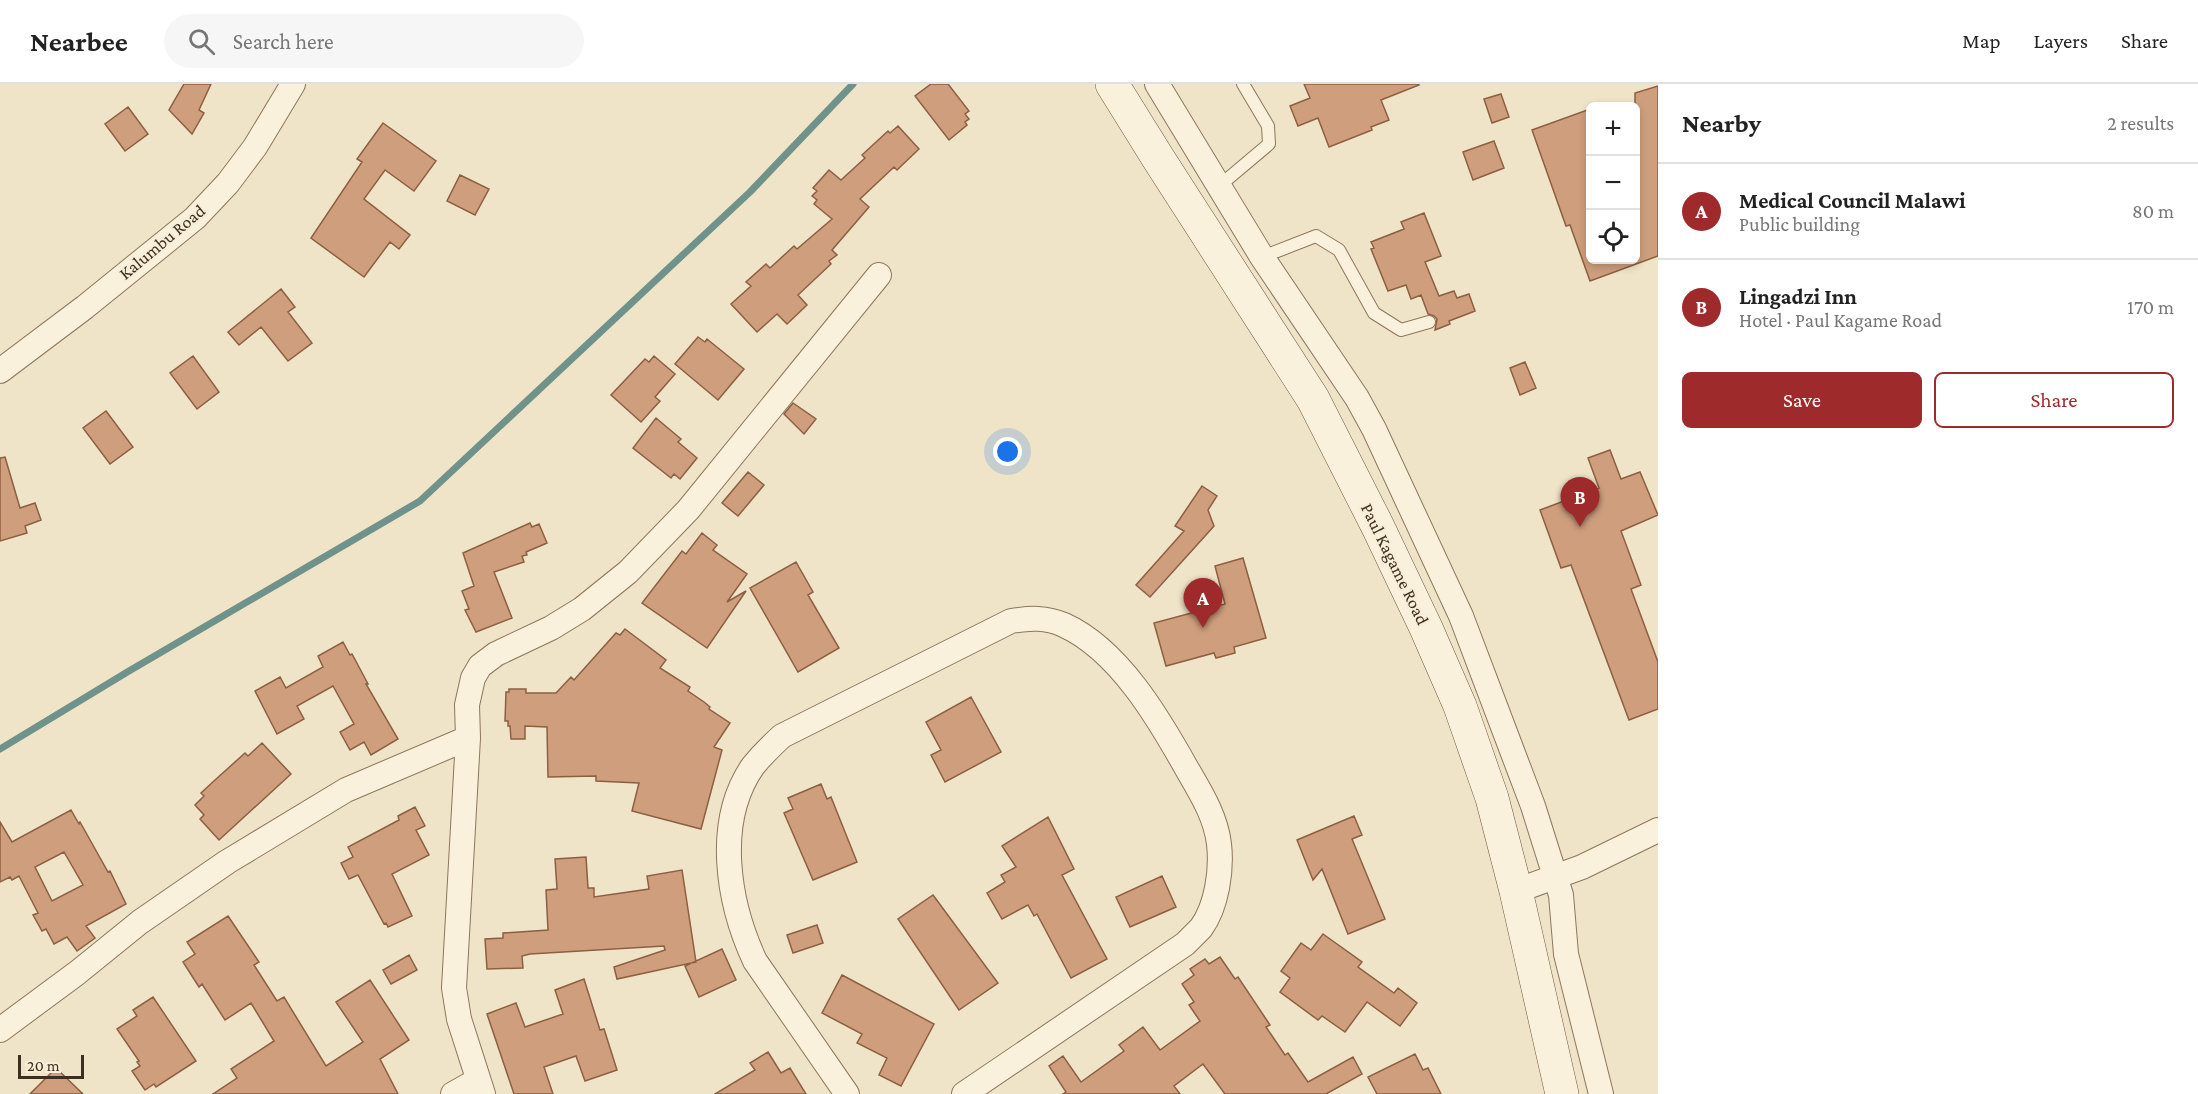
<!DOCTYPE html>
<meta charset="utf-8">
<style>
:root{--surface:#fff;--page:#f6f6f6;--text:#222;--muted:#767676;--line:#e0e0e0;--accent:#9e2a2b}
body{margin:0;font-family:"Crimson Pro",serif;background:var(--page);color:var(--text)}
.controls{position:absolute;right:18px;top:18px;display:grid;overflow:hidden;border-radius:9px;box-shadow:0 3px 9px #0003}
.controls button{width:54px;height:54px;display:grid;place-items:center;padding:0;border:0;border-bottom:2px solid var(--line);background:var(--surface);color:var(--text);font:30px sans-serif}
.scale{position:absolute;left:18px;bottom:15px;width:66px;box-sizing:border-box;padding-left:6px;border:3px solid #3d2e20;border-top:0;font-size:16px;line-height:21px;white-space:nowrap;color:#3d2e20;-webkit-text-stroke:4px #f7eed8;paint-order:stroke}
.you{position:absolute;left:1008px;top:368px;width:21px;height:21px;margin:-15px;border:4px solid #fff;border-radius:50%;background:#1a73e8;box-shadow:0 0 0 9px #1a73e833}
.badge{display:grid;place-items:center;width:39px;height:39px;border-radius:50%;background:var(--accent);color:#fff;font-size:20px;font-weight:700}
.pin{position:absolute;translate:-50% -50px;filter:drop-shadow(0 2px 3px #0008)}
.pin::after{content:'';position:absolute;top:32px;width:21px;height:18px;background:inherit;clip-path:polygon(0 0,100% 0,50% 100%)}
.list{margin:0;padding:0;list-style:none}
h2{display:flex;justify-content:space-between;align-items:center;height:78px;margin:0;padding:0 24px;font-size:26px}
h2 small{font-size:20px;font-weight:400;color:var(--muted)}
.list li{display:grid;grid-template-columns:39px 1fr auto;gap:18px;align-items:center;box-sizing:border-box;height:96px;padding:0 24px;border-top:2px solid var(--line)}
.list b{display:block;font-size:22px;white-space:nowrap}
.list p{margin:0;font-size:20px;white-space:nowrap;color:var(--muted)}
.list em{font-size:20px;font-style:normal;color:var(--muted)}
.actions{display:flex;gap:12px;padding:18px 24px}
.actions a{flex:1;padding:14px 0;border:2px solid var(--accent);border-radius:9px;text-align:center;font-size:21px;color:var(--accent)}
.actions .main{background:var(--accent);color:#fff}
.icon{flex:none;width:33px;height:33px;fill:none;stroke:currentColor;stroke-width:2;stroke-linecap:round;stroke-linejoin:round}
.map{position:relative;flex:none;width:1658px;height:1010px;overflow:hidden}
header{display:flex;align-items:center;gap:36px;box-sizing:border-box;height:84px;padding:0 30px;background:var(--surface);border-bottom:2px solid var(--line)}
header strong{font-size:28px}
nav{display:flex;gap:33px;margin-inline-start:auto;font-size:21px}
.search{width:420px;height:54px;background:var(--page);display:flex;align-items:center;gap:15px;box-sizing:border-box;padding:0 21px;border-radius:33px;color:var(--muted);font-size:22px}
main{display:flex}
aside{flex:1;background:var(--surface)}
.map>svg:first-child{display:block}
</style>
<header>
<strong>Nearbee</strong>
<div class="search"><svg class="icon" aria-label="search" viewBox="0 0 24 24"><circle cx="10" cy="10" r="6"/><path d="M15 15l6 6"/></svg>Search here</div>
<nav><a>Map</a><a>Layers</a><a>Share</a></nav>
</header>
<main>
<div class="map">
<svg width="1658" height="1010" viewBox="0 0 1658 1010">
<rect width="100%" height="100%" fill="#f0e4c8"/>
<g fill="none" stroke-linecap="round" stroke-linejoin="round">
<!-- stream -->
<path stroke="#6f938a" stroke-width="7" d="M0,665L129,587L420,417L750,108L853,0"/>
</g>
<!-- building -->
<path fill="#cf9f7d" stroke="#8d5f41" stroke-width="1.5" fill-rule="evenodd" d="M184,0H211L199,26L204,29L192,50L169,26Z
M931,0H948L969,27L965,30L969,35L965,38L967,41L949,56L915,12Z
M1304,0H1418L1419,1L1381,16L1389,36L1371,43L1372,46L1329,63L1318,34L1298,42L1290,22L1310,14Z
M1658,2V172L1590,197L1570,141L1566,142L1532,46L1590,25V176H1635V9Z
M1501,10L1509,33L1492,39L1484,15Z
M128,23L148,50L125,67L105,40Z
M383,39L436,77L414,107L385,86L364,115L410,151L399,165L390,158L364,193L311,154L362,78L357,75Z
M898,42L919,65L897,86L894,83L860,115L869,123L832,166L837,171L829,177L831,180L798,211L807,221L787,240L777,230L757,248L731,220L751,202L746,198L766,180L770,184L794,162L797,165L832,135L814,120L817,116L812,112L817,107L813,104L829,86L841,96L865,74L862,71L888,47L890,49Z
M1494,57L1504,84L1473,96L1463,68Z
M460,91L489,105L475,131L447,117Z
M1424,129L1441,172L1425,178L1439,212L1454,207L1457,214L1469,210L1475,227L1449,237L1450,240L1435,246L1437,235L1434,232L1428,230L1421,211L1411,215L1406,201L1388,207L1371,165L1374,164L1371,158L1404,145L1401,138Z
M281,205L295,223L288,228L312,259L288,277L261,243L239,261L228,248Z
M698,253L705,258L707,255L744,285L718,316L675,280Z
M193,272L219,308L197,325L170,289Z
M654,272L675,290L655,313L660,317L641,338L611,311L645,275L649,278Z
M1525,278L1536,304L1520,311L1510,284Z
M793,319L816,335L804,350L784,330Z
M106,327L133,363L110,380L83,344Z
M656,334L681,355L678,358L697,374L680,395L674,390L671,394L633,364Z
M1610,366L1621,395L1640,388L1658,431L1621,447L1641,501L1631,505L1658,578V625L1629,636L1571,481L1561,484L1540,426L1599,404L1588,374Z
M5,373L20,424L35,419L41,436L25,442L27,449L0,457V374Z
M748,388L764,401L738,432L722,419Z
M1202,402L1217,412L1208,426L1214,442L1150,513L1136,501L1184,447L1175,442Z
M530,439L532,443L539,440L547,459L526,468L527,471L522,472L524,478L494,488L512,534L476,548L465,526L469,525L462,507L474,502L463,469Z
M702,449L717,461L713,466L747,490L727,518L746,507L707,564L642,519L682,467L686,470Z
M1243,474L1266,554L1234,563L1235,569L1216,574L1214,569L1166,582L1154,539L1225,520L1215,482Z
M796,478L813,508L808,511L839,564L798,588L750,504Z
M625,545L666,576L660,584L690,603L688,607L704,618L710,623L709,625L730,639L714,663L722,666L701,745L632,727L639,699L596,697V692L548,693L547,643L525,642V655H511L510,642H508V637H505L506,608H509V605H526V609H556L571,593L574,596L616,549L620,551Z
M343,558L350,571L352,570L368,600H366L398,655L371,671L364,658L350,666L340,648L354,640L333,602L297,622L304,635L277,650L255,607L280,593L286,604L323,583L318,572Z
M971,613L1001,668L945,698L931,671L941,666L926,638Z
M262,659L291,690L219,756L200,735L204,731L195,721L204,712L201,709L215,696L245,669L248,672Z
M821,700L827,715L831,713L857,778L813,796L784,729L793,725L788,714Z
M415,723L425,742L416,746L429,771L392,790L412,832L388,843L386,839L384,840L358,791L349,795L341,779L353,773L348,763L399,736L398,732Z
M71,726L79,740L80,738L108,788L110,787L126,820L86,842L95,854L77,867L67,853L54,860L46,845L42,847L33,831L38,829L19,792L12,796L10,793L0,798V738L12,758ZM64,768L83,801L52,817L35,783Z
M1354,732L1362,751L1352,755L1385,835L1348,850L1322,785L1313,796L1297,756Z
M1048,733L1074,785L1062,791L1107,875L1071,894L1037,830L1034,832L1028,821L1002,835L987,809L1005,798L1001,791L1016,783L1002,762Z
M586,773L588,804H594V813L649,805L647,792L682,786L696,878L617,895L614,883L665,866L664,862L530,870L522,872L523,884L487,885L485,855L503,854V849L548,846L546,806L557,805L555,775Z
M1162,792L1176,823L1130,843L1116,813Z
M933,811L998,899L959,926L898,835Z
M228,832L259,878L254,881L277,917L284,913L326,982L363,958L336,918L370,896L409,956L380,975L398,1010H213L237,994L231,985L274,957L251,919L225,936L202,900L199,903L183,878L195,870L187,858Z
M817,841L823,859L793,869L787,851Z
M1323,850L1362,878L1358,883L1394,909L1398,904L1417,919L1400,942L1367,918L1345,948L1322,932L1318,936L1280,908L1290,894L1281,887L1301,859L1311,866Z
M722,865L736,896L699,913L685,882Z
M409,871L417,886L391,900L383,886Z
M1220,873L1235,895L1238,893L1270,941L1266,943L1285,971L1288,969L1308,998L1353,973L1362,990L1326,1010H1225L1203,980L1174,1002L1180,1010H1063L1066,1008L1049,982L1063,972L1081,998L1124,967L1119,961L1143,943L1160,966L1200,937L1189,921L1194,918L1182,900L1194,891L1190,885L1205,875L1209,880Z
M842,891L934,940L901,1002L879,991L887,974L857,959L862,950L822,929Z
M584,895L600,946L604,945L617,986L585,997L576,972L544,983L553,1010H514L487,930L516,919L525,943L563,930L555,906Z
M153,913L196,977L156,1003L154,1000L145,1006L132,987L140,982L137,978L139,977L117,945L137,932L133,926Z
M768,968L781,989L790,984L806,1010H715L755,986L750,979Z
M1415,970L1423,986L1428,984L1441,1010H1377L1368,993Z
M56,984L83,1010H30Z"/>
<g fill="none" stroke-linecap="round" stroke-linejoin="round">
<!-- lane casing -->
<g stroke="#8d765c" stroke-width="14">
<path id="lane" d="M1218,103L1269,60L1268,42L1243,0
M1262,173L1316,152L1339,166L1374,229L1401,246L1429,238"/>
</g>
<!-- street casing -->
<g stroke="#8d765c" stroke-width="26">
<path id="street" d="M1157,0L1262,173L1357,314L1374,345L1461,532L1533,722L1561,811L1566,870L1601,1010
M0,287L85,223L195,134L228,99L255,63L293,0
M1516,807L1582,783L1658,746
M0,946L77,889L140,838L227,778L346,706L468,654
M453,1010L478,996
M483,1010L459,935L454,904L468,654L467,621L473,594L480,582L496,570L551,544L582,525L628,488L688,426L879,191
M847,1010L755,877C728,819 714,738 753,682C762,671 771,662 782,652L1011,537C1030,534 1046,533 1064,541C1119,566 1159,635 1187,685C1201,709 1216,733 1219,760C1222,786 1217,822 1201,844C1196,849 1190,855 1185,860L964,1010"/>
</g>
<!-- secondary casing -->
<g stroke="#6f573f" stroke-width="34">
<path id="secondary" d="M1112,0L1158,74L1313,315L1378,443L1426,544L1460,622L1492,714L1516,807L1562,1010"/>
</g>
<!-- lane -->
<use href="#lane" stroke="#faf1dc" stroke-width="12"/>
<!-- street -->
<use href="#street" stroke="#faf1dc" stroke-width="24"/>
<!-- secondary -->
<use href="#secondary" stroke="#faf1dc" stroke-width="33"/>
</g>
<g text-anchor="middle" dominant-baseline="central" stroke-width="5" stroke-linejoin="round" paint-order="stroke">
<!-- street labels -->
<g font-size="18" fill="#3d2e20" stroke="#f7eed8">
<text transform="translate(162 158) rotate(-40)">Kalumbu Road</text>
<text transform="translate(1395 480) rotate(64)">Paul Kagame Road</text>
</g>
</g>
</svg>
<div class="controls">
<button>+</button>
<button>−</button>
<button><svg class="icon" aria-label="locate" viewBox="0 0 24 24"><circle cx="12" cy="12" r="6"/><path d="M12 2v4M12 18v4M2 12h4M18 12h4"/></svg></button>
</div>
<div class="scale">20 m</div>
<div class="you"></div>
<div class="pin badge" style="left:1203px;top:544px">A</div>
<div class="pin badge" style="left:1580px;top:443px">B</div>
</div>
<aside>
<h2>Nearby<small>2 results</small></h2>
<ul class="list">
<li><span class="badge">A</span><div><b>Medical Council Malawi</b><p>Public building</p></div><em>80 m</em></li>
<li><span class="badge">B</span><div><b>Lingadzi Inn</b><p>Hotel · Paul Kagame Road</p></div><em>170 m</em></li>
</ul>
<div class="actions"><a class="main">Save</a><a>Share</a></div>
</aside>
</main>
